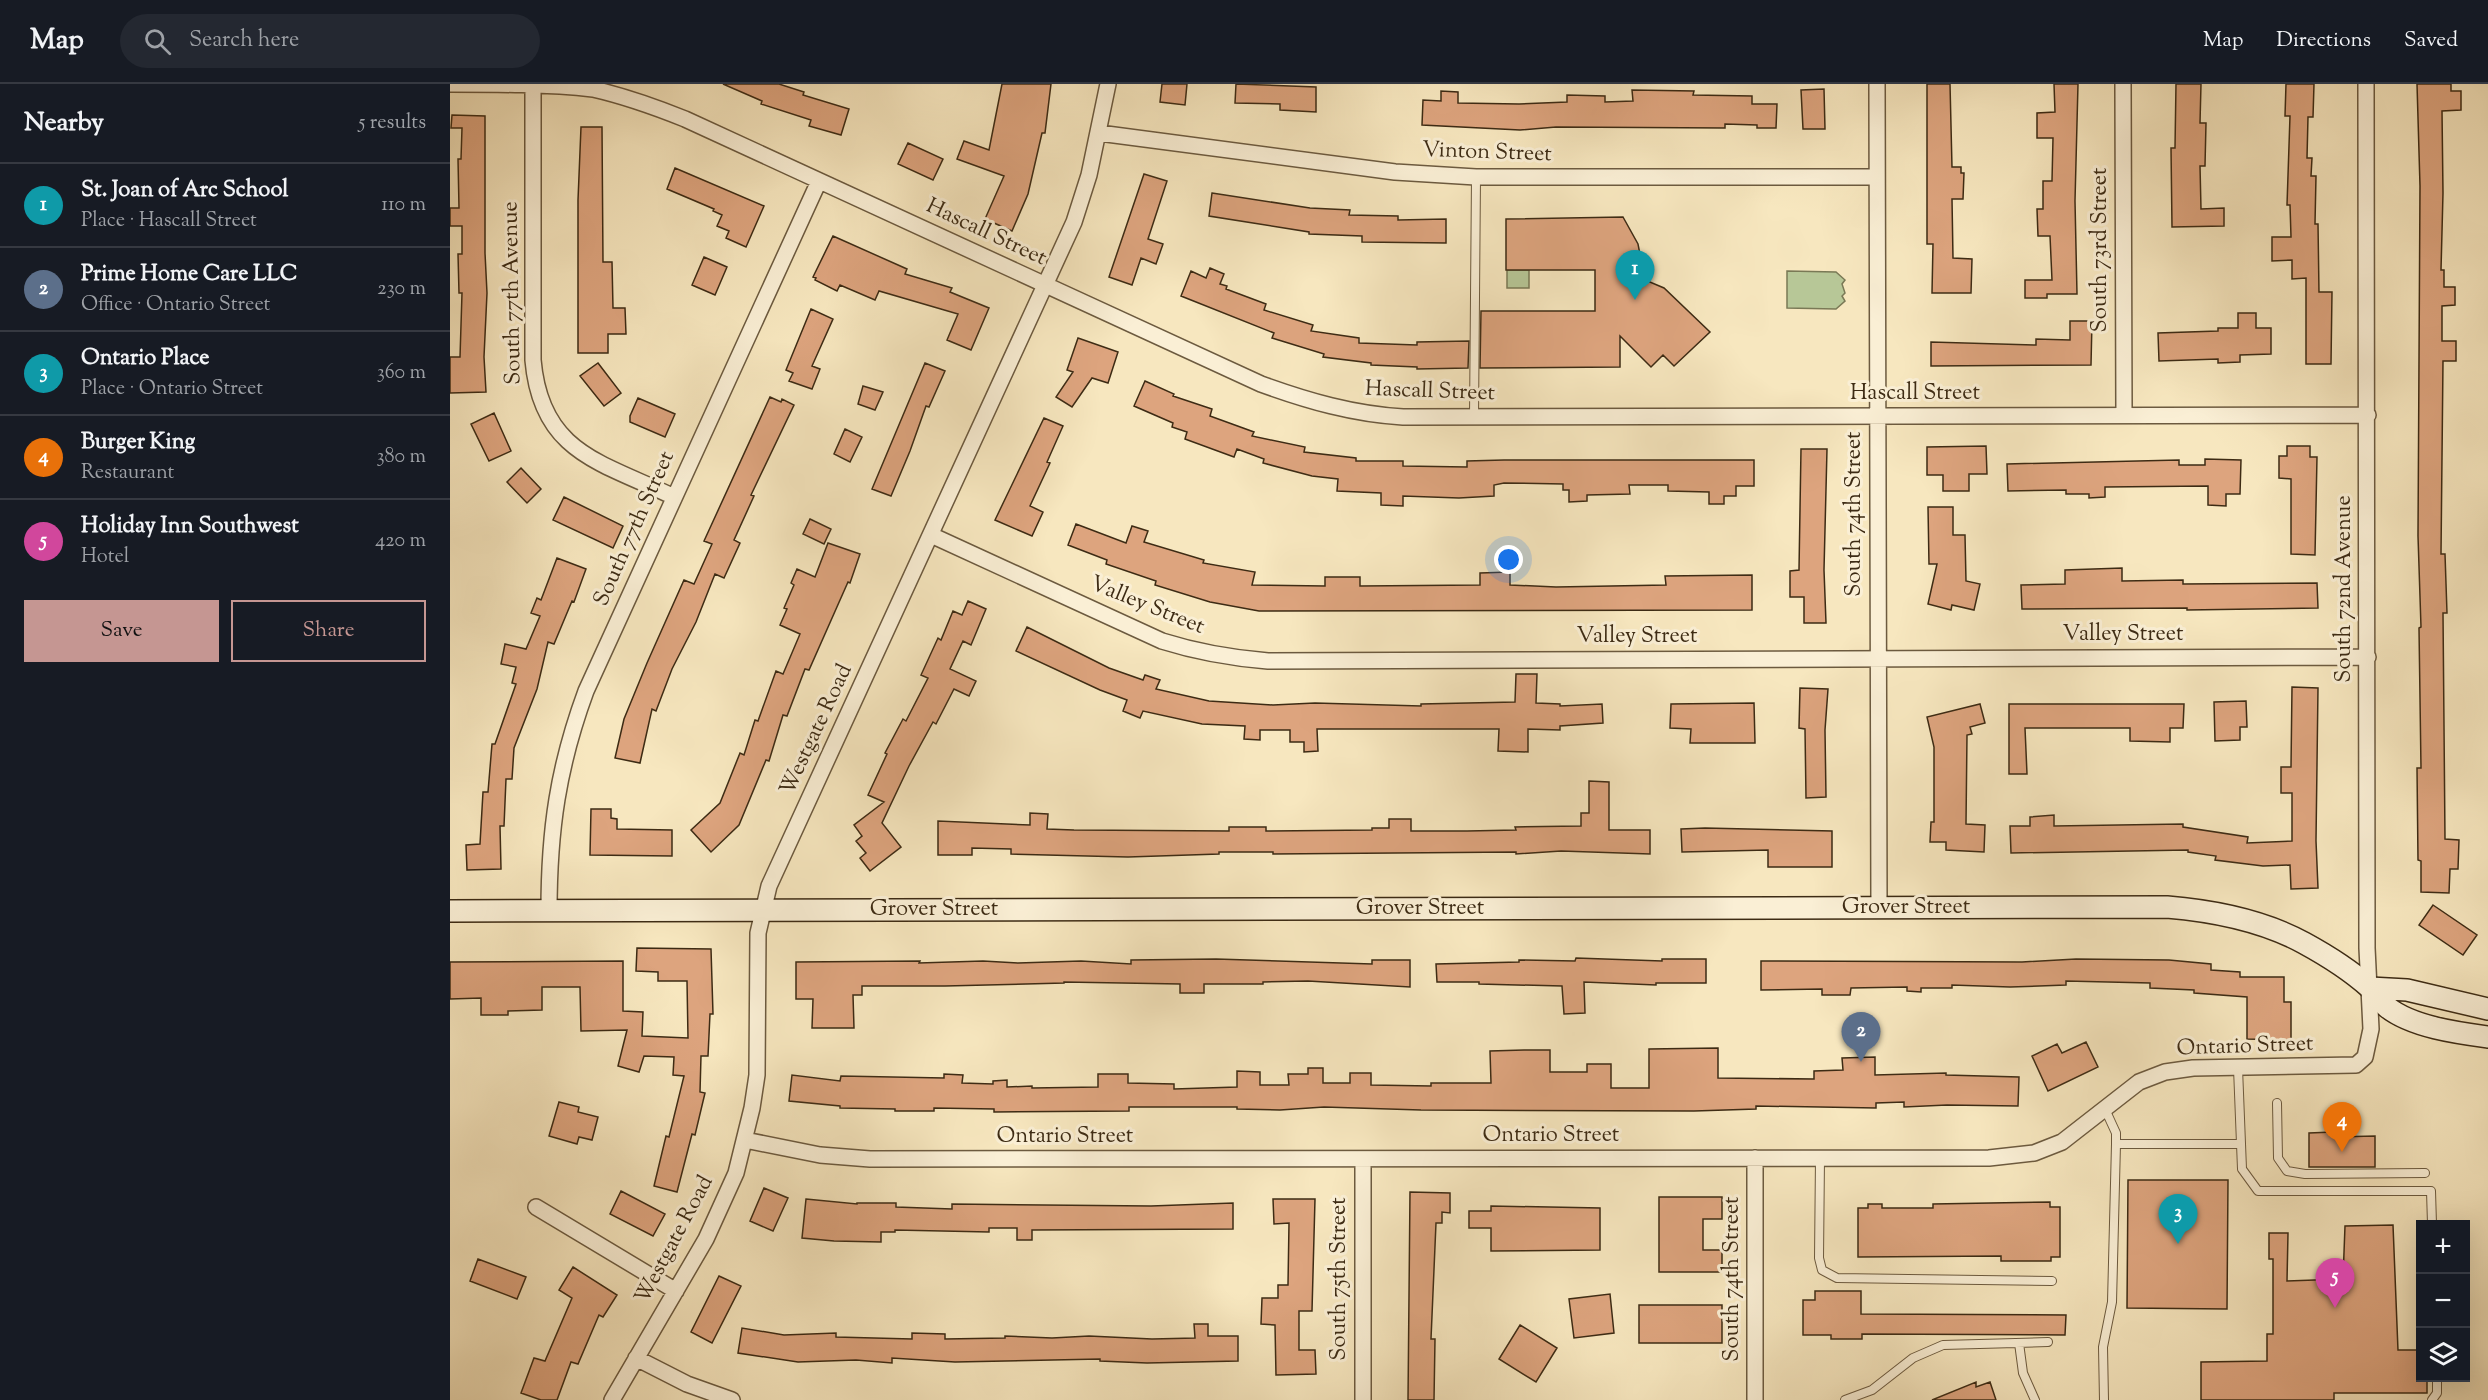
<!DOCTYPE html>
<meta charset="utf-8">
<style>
:root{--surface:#171b24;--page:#242831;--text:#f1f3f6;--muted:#9ea1a6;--line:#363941;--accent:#c59692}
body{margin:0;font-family:"Sorts Mill Goudy",serif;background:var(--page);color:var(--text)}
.controls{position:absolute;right:18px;bottom:18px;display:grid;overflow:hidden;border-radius:0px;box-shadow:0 6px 24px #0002}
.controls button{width:54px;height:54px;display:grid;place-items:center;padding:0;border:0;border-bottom:2px solid var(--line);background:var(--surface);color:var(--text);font:30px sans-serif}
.you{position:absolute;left:1059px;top:476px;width:21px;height:21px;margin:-15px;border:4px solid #fff;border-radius:50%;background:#1a73e8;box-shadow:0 0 0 9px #1a73e833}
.badge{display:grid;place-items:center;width:39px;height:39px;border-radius:50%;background:var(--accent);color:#fff;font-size:20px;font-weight:700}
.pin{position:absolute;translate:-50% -50px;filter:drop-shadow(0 2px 3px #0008)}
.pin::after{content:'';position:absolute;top:32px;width:21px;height:18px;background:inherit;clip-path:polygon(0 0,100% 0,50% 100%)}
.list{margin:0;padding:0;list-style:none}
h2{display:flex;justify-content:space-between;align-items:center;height:78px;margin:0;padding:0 24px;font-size:26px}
h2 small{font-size:20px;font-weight:400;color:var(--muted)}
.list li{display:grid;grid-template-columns:39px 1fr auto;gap:18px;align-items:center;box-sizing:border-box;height:84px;padding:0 24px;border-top:2px solid var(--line)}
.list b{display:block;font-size:22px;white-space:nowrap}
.list p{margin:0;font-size:20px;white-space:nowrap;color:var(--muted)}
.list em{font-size:20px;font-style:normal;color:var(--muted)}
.actions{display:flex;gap:12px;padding:18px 24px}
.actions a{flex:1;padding:14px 0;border:2px solid var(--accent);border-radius:0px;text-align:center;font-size:21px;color:var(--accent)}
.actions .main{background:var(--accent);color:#111}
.icon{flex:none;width:33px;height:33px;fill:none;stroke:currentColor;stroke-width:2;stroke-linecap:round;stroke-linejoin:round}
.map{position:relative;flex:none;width:2038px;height:1316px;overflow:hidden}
header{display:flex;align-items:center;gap:36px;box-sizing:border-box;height:84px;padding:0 30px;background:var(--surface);border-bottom:2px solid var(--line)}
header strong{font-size:28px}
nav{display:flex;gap:33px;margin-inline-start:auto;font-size:21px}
.search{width:420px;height:54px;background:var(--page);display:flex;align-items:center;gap:15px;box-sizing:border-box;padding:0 21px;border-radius:33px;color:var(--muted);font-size:22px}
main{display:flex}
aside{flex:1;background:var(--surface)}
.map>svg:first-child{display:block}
</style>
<header>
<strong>Map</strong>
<div class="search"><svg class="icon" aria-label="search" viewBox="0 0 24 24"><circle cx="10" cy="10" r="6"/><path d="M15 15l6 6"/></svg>Search here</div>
<nav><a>Map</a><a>Directions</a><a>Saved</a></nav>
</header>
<main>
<aside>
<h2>Nearby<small>5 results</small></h2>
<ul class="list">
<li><span class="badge" style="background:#0f9aa8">1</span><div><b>St. Joan of Arc School</b><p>Place · Hascall Street</p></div><em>110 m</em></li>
<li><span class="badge" style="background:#5c6f8a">2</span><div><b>Prime Home Care LLC</b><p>Office · Ontario Street</p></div><em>230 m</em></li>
<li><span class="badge" style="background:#0f9aa8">3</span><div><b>Ontario Place</b><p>Place · Ontario Street</p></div><em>360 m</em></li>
<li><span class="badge" style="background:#e8710a">4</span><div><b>Burger King</b><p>Restaurant</p></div><em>380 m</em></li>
<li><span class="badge" style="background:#d1479c">5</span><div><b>Holiday Inn Southwest</b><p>Hotel</p></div><em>420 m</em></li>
</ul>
<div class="actions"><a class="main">Save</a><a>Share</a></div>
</aside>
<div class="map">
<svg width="2038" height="1316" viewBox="0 0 2038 1316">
<rect width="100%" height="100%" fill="#f7e7bf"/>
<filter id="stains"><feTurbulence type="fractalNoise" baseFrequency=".00333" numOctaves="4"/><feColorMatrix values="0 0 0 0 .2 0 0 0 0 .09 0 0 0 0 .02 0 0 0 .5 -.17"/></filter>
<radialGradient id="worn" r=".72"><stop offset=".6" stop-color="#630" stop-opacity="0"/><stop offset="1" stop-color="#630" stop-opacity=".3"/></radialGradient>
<!-- green -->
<path fill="#b7c797" stroke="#7a7956" stroke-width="1.5" d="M1057,186H1079V204H1057Z
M1337,187L1386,188L1395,196L1392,200L1395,209L1392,212L1395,217L1386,225L1337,224Z"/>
<!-- building -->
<path fill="#dda47e" stroke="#3d2b14" stroke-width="1.5" d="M273,0H329L354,8L353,11L399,25L391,51L359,42L361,36L311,20L312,17Z
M552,0H601L595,49H592L578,110L562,147L535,135L554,92L507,75L514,57L539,66Z
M712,0H737L735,21L710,18Z
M786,0L866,3V28L830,26V20L785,19Z
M1477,0H1500L1502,83H1511V89H1514L1513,115H1502L1503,174L1522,175L1521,209H1482L1483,160H1477Z
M1604,0H1628L1625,117L1627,210H1597V214H1575V196H1602L1600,152H1588L1587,125H1593V97H1602L1603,54H1587V29L1605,28Z
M1726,0H1751L1750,39H1756L1755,82H1750L1751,125L1774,124V142L1722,143L1721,64H1725Z
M1836,0H1864L1863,33H1858L1857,74H1862L1861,92H1866L1865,140H1868L1869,208H1882L1881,280H1856V194L1842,195V176L1822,177V153H1841L1840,121H1837L1840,32H1835Z
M1967,0H2001V7H2011V26L1992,27L1993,109L1991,186H1994V203H2005V221L1992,222V257H2006V277H1993L1991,470H1995L1997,529H1993L1995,755L2009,756L2008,785H2000L1999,809L1971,808V777L1968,776L1967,684H1971L1969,544L1971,543L1968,452L1970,102Z
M1374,5L1375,45H1353L1351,6Z
M1182,6L1244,7L1243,11L1302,12V20H1327L1326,44H1307V41L1275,40V44L1106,43L1070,46L972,41L973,16L991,17V7L1008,8V19L1069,20L1117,18V11L1155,12V18L1183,17Z
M2,31L35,32V169L37,209L34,273L36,308L0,309V273H10L12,209H9L8,170H12V142H0V124H9L8,75H11L12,44H1Z
M131,43H152L153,178H162L163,224H175L176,250H158V269H128V116Z
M458,59L493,75L483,96L448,80Z
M225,84L314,122L296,163L276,154L279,147L267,142L272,131L263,127L264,125L217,105Z
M694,90L717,97L698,155L713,160L706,180L691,174L682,201L659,193Z
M762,109L860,124L900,126L899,131L948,132V136L996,135V159L912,158V152L859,150V148L759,132Z
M1173,133L1188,160L1195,196L1214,204L1260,248L1224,282L1213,271L1201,283L1170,252V283L1030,284L1031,227H1145V186H1056V135Z
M383,152L457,185L455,190L502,204L500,208L539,224L521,266L497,256L508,230L429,207L425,216L390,201L387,207L365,196L366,194L363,193Z
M254,173L277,183L265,211L242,201Z
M760,184L774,190L770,200L777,202L776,205L816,220L814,226L863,241L861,247L909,254V259L967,261V258L1019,257L1018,284L967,285V283L921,281V279L873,273L874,270L822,254L824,249L731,212L741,187L756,194Z
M361,225L383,235L362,282L370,285L362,305L339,297L343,289L336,286Z
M1788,229H1806V244H1821V270L1790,271V278L1768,279V275L1709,277L1708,249L1768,247V244H1788Z
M1620,237H1642L1641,281L1481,282V258L1586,261V255L1620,256Z
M628,254L668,268L658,299L642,294L622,323L606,313L623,288L617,286Z
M148,279L171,309L154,322L130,292Z
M475,279L495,287L479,323L476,322L460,367L441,412L422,405Z
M695,297L724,310L723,312L762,325L760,332L804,348L802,352L855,363L854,368L906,374V377H953V382L1017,383V377L1054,376H1304V402H1286V412H1274V420H1259V408L1218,407V401H1179L1180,410L1137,411V417L1119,418V406H1113V400L1054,399L1044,401V412L1009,414L953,412V422L931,421V409L887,407L888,395L862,392L813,379L814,375L787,365L784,373L735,355L737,348L722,343L723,339L684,322Z
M413,302L433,308L425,326L408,320Z
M320,313L331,318L332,315L344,321L301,411L304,412L284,456L290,459L274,494L265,490L246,538L222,585L206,627L202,625L190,679L165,674L174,635L197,579L234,496L244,500L262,460L254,457Z
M188,314L225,330L215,353L180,338V332Z
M44,329L61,367L39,377L21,340Z
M594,334L613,342L597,378L600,379L580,422L593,428L582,452L545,436Z
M395,345L412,353L400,378L384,370Z
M1536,362L1537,390H1519V407H1493V391H1477V363Z
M1837,362H1860V373H1867L1865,471L1841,470V395L1829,394V372H1837Z
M1351,365H1377L1374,486L1376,539H1354V513H1340V487L1349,486Z
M1755,375L1791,376L1790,410H1776V422L1758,421V402L1655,403V413L1639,414V410H1616V406L1558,407L1557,380L1729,376V381H1755Z
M71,384L91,405L77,419L57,398Z
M114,413L173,442L163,464L103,436Z
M1478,423H1503V451H1515L1516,497L1530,500L1524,526L1502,521L1501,526L1478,520L1487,480H1479Z
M360,435L381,445L374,460L353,450Z
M626,440L676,459L682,442L698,447L694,458L754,476L753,479L805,488L802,501L875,502V493H910V502L1030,501V489L1060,488V501L1106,503L1216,501L1215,492L1302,491V526L809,527L760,518L705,501L706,497L656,480L657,476L618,461Z
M378,459L410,470L400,499L398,498L359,586L355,585L337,632L333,631L319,677L316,676L289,741L261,768L241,746L270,719L290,669L294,671L305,636L308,637L326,587L333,590L350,550L330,541L337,525L334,524L344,501L341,499L347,485L365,493Z
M107,474L136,485L124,518L122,517L104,560L98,558L87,605L64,664L62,695H56L54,742H50L51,785L17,786L16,761L30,760L33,708H38L42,660H45L66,600L62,599L66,583L51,580L55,560L76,565L90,532L81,529L87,514L91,516Z
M1672,484V497L1733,496V500L1867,499L1868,524L1737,526V524L1572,525L1571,501L1615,500V486Z
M518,517L536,525L521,561L513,557L500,585L526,597L519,612L504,605L486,640L483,638L459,682L432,739L451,763L420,787L410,774L416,769L406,757L412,752L404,741L434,718L418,711L437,670L435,669L453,635L456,637L478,594L471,591L488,554L491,556L503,527L512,531Z
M577,543L659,584L693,596L695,591L710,596L706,605L759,617L823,621L865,619L971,622V620L1065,618L1066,590H1087L1086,619L1110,620V622L1152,620L1153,639L1110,642V646L1078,645V668L1048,667L1049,645H867L868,667L854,668V658H840V646H810V656L794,655L795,642L752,640L693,627L690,634L673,627L677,616L650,606L566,567Z
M1842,603L1868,604L1866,757L1868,804L1841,805L1840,781L1813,782L1765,776L1766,772L1738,768V766L1561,769L1560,742H1580V733L1604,731V742L1733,740V743L1798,753L1797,759L1842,757V709H1831V683H1841Z
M1350,604L1378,605L1375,646L1376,713L1356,714L1355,645L1349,644Z
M1796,617L1797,643H1790V656L1765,657L1764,618Z
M1304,619L1305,659H1240L1241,645L1220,644L1221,620Z
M1530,620L1535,639L1520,643L1522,650L1517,651L1516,740L1535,741L1534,768L1496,766V758H1480L1481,738H1484V663L1477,633Z
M1559,620H1734L1733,644H1720V658L1680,657V644H1575L1577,690H1559Z
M1139,697L1159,698V746H1200V770L1111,767L1066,770V768L823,770V768H769V770L678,773L561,770V765L522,764V771H488V737L580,741V729L598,730L597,745L624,746L779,747V743H816V747L922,746V744H939V735H961V747H1017L1066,746L1065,743L1131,742V729H1139Z
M141,725H161V734L167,735V745L222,746V772L140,771Z
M1255,744L1382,747V783H1318V766L1232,768L1231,745Z
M1983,821L2027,851L2013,871L1969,841Z
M187,864L261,865L263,930H260L258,972H251L250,1008L255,1009L245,1051L242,1050L227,1108L204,1102L216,1052L219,1053L234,992L223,991L224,973L194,972L189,988L168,982L177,946L131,947L130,903H92V926L58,927V931H31V914L0,915V878L173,877V927L193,928L192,952L238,954L237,897H208V888L186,887Z
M1126,874L1212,877V875H1256V899H1206V901L1134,898L1135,929L1114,930L1112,902L1029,900V898H987L986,880L1069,878V876L1125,877Z
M766,875L922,880V876H960V903L858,897L813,898V900H754V909H730V900L614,898V899L495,902H412V911H403L404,944H362L363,915H346V878L470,877L469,879L533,877L568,879L631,877L681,880V876Z
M1626,875L1719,876L1761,880V886L1790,888V893H1834V918H1841V956L1797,955V913L1744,909V906L1700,904V899L1616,897V901L1560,903L1502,901V904H1471V908L1457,907V903L1401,904L1400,911H1372V905L1311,906V877L1572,878Z
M1636,958L1648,983L1598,1007L1582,972L1607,960L1612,969Z
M1268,964V994L1364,995V987L1393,986L1392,974L1425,973V991L1496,989V991L1569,993L1568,1022L1497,1021L1454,1023V1018L1426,1019V1024L1306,1022V1025L1244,1027L971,1026L874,1023L830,1026L787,1025V1023H679V1027L544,1028V1025L484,1024V1027H445V1025L390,1024V1022L339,1017L342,991L390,997L391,992L494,994V990L513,991L512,999L543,1000V997L557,996V1003L582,1002V1004L648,1003V990H678V999L724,1000V1005L787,1003V987L810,988V1001H839L838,990H858V984H873V999H900V989H921V1001L981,1002V999H1041L1040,967L1074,966H1100V988H1137V980H1161V1004H1199V965Z
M109,1018L129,1023L128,1028L148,1033L142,1056L129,1053L127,1060L99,1052Z
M1883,1048L1884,1053L1925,1052V1083H1859V1049Z
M1678,1096H1778L1777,1225L1677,1224Z
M314,1104L338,1114L323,1147L300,1137Z
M171,1107L215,1130L203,1152L160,1130Z
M960,1108L1000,1109V1129L992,1128V1139H986L981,1255H985L984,1316H958Z
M1209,1113H1272V1135H1253V1166H1272V1188H1209Z
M356,1115L407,1120V1119H446V1123L502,1125V1120L701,1122L783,1119V1145L582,1146V1156H567V1144H539V1148L445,1146V1148H431V1158L384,1157L352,1154Z
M823,1115H865L862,1227H849V1266H865L866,1290L826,1291L825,1241L811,1240L812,1214H828V1201H838L839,1139L824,1140Z
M1600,1118V1123H1610V1173H1601V1177H1551V1172L1408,1173V1124H1418V1120H1432V1124H1483V1120Z
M1041,1122L1150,1124V1166L1041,1167V1144H1019V1127H1041Z
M1943,1141L1948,1266H1971V1293H1977V1309H1884V1316H1751V1278L1817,1277V1250H1823V1175H1819V1149H1838L1837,1197L1893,1195L1895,1142Z
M28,1175L76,1193L67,1215L20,1197Z
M123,1183L167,1211L153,1233L149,1231L128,1280L121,1278L107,1316H91L71,1309L84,1274L95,1277L122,1214L109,1206Z
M269,1192L291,1202L262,1259L241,1248Z
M1365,1207H1411V1230L1616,1231L1615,1251L1412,1250V1255H1381V1251H1353V1216H1365Z
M1160,1210L1164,1249L1124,1254L1119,1215Z
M1189,1221H1272V1259H1189Z
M744,1240H758V1252H788V1277L697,1279L650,1277V1275L505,1278L442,1274V1279L406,1276L348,1278L288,1269L292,1244L334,1251L386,1249V1253L462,1255V1249L495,1250V1255L555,1254V1252L602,1254L639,1252L702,1255L745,1254Z
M1070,1241L1107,1264L1086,1298L1049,1275Z
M1526,1298V1303L1540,1298L1546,1316H1482Z"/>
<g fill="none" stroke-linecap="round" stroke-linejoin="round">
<!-- lane casing -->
<g stroke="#6c5a3f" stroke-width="10">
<path id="lane" d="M1024,333L1026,93
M1788,984L1792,1085L1808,1107H1981L1982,1140
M1827,1019L1828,1074L1837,1087L1855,1090L1975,1089
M1666,1060H1791
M1370,1074L1369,1174L1372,1186L1387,1194L1602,1197
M1569,1259L1573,1289L1585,1316
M1395,1316L1422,1306L1463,1274L1493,1261L1598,1258
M1654,1316L1653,1263L1662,1218L1666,1060V1049L1655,1025
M1982,1316L1987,1309V1294"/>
</g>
<!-- street casing -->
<g stroke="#6c5a3f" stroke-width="18">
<path id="street" d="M0,0C47,0 97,0 143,5C174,12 205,23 235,35L811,300C858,317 903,330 953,333L1918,331
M1427,0L1429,824
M1673,0L1674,331
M83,1V276C91,369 151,378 224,413
M649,49L945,88L1026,93H1427
M481,451L712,557C747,568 781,574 818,577L1918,573
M99,827C99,746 108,683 136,607L369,97
M295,1056L370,1071L420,1075L1539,1074L1584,1069L1612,1058L1689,998L1715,988L1743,984L1906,981L1915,973L1921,945L1917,864L1916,0
M1305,1074V1316
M913,1075V1316
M86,1123L226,1207
M186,1274L237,1300L282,1316
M162,1316L256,1155L286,1089L302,1024L307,991L308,849L319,802L624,138L639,91L658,0"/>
</g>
<!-- secondary casing -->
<g stroke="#3d2b14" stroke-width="24">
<path id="secondary" d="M0,827L1717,823C1765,827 1812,836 1854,859C1876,871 1900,886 1919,903C1926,908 1930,917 1937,923C1962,943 2008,949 2038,953
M1920,904L1957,906L2038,925"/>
</g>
<!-- lane -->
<use href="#lane" stroke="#faefd5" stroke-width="8"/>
<!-- street -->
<use href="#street" stroke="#faefd5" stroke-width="15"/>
<!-- secondary -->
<use href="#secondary" stroke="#faefd5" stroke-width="21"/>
</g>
<g text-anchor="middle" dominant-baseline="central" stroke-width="6" stroke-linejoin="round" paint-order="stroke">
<!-- street labels -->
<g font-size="22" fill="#3d2b14" stroke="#faefd5">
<text transform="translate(1037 69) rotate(2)">Vinton Street</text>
<text transform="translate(536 149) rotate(25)">Hascall Street</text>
<text transform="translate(1651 166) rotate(-90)">South 73rd Street</text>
<text transform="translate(63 209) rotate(-91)">South 77th Avenue</text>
<text transform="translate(980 308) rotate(2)">Hascall Street</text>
<text x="1465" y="310">Hascall Street</text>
<text transform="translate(1405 430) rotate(-90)">South 74th Street</text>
<text transform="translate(185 445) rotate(-66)">South 77th Street</text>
<text transform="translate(1895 505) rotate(-90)">South 72nd Avenue</text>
<text transform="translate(697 522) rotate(22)">Valley Street</text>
<text x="1673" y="551">Valley Street</text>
<text x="1187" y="553">Valley Street</text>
<text transform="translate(367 646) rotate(-65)">Westgate Road</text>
<text x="1456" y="824">Grover Street</text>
<text x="970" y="825">Grover Street</text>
<text x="484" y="826">Grover Street</text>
<text transform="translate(1795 963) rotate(-2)">Ontario Street</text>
<text x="1101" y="1052">Ontario Street</text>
<text x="615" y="1053">Ontario Street</text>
<text transform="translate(225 1156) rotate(-62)">Westgate Road</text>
<text transform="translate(890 1195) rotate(-90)">South 75th Street</text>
<text transform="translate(1283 1195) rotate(-90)">South 74th Street</text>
</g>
</g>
<rect width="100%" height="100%" filter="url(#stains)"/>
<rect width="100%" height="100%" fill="url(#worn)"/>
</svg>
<div class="controls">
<button>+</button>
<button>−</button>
<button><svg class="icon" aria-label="layers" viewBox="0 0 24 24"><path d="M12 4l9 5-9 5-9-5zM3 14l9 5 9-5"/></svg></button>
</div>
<div class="you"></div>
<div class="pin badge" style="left:1185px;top:216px;background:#0f9aa8">1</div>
<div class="pin badge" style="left:1411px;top:978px;background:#5c6f8a">2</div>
<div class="pin badge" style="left:1728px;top:1160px;background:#0f9aa8">3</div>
<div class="pin badge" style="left:1892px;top:1068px;background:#e8710a">4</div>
<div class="pin badge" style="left:1885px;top:1224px;background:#d1479c">5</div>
</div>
</main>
